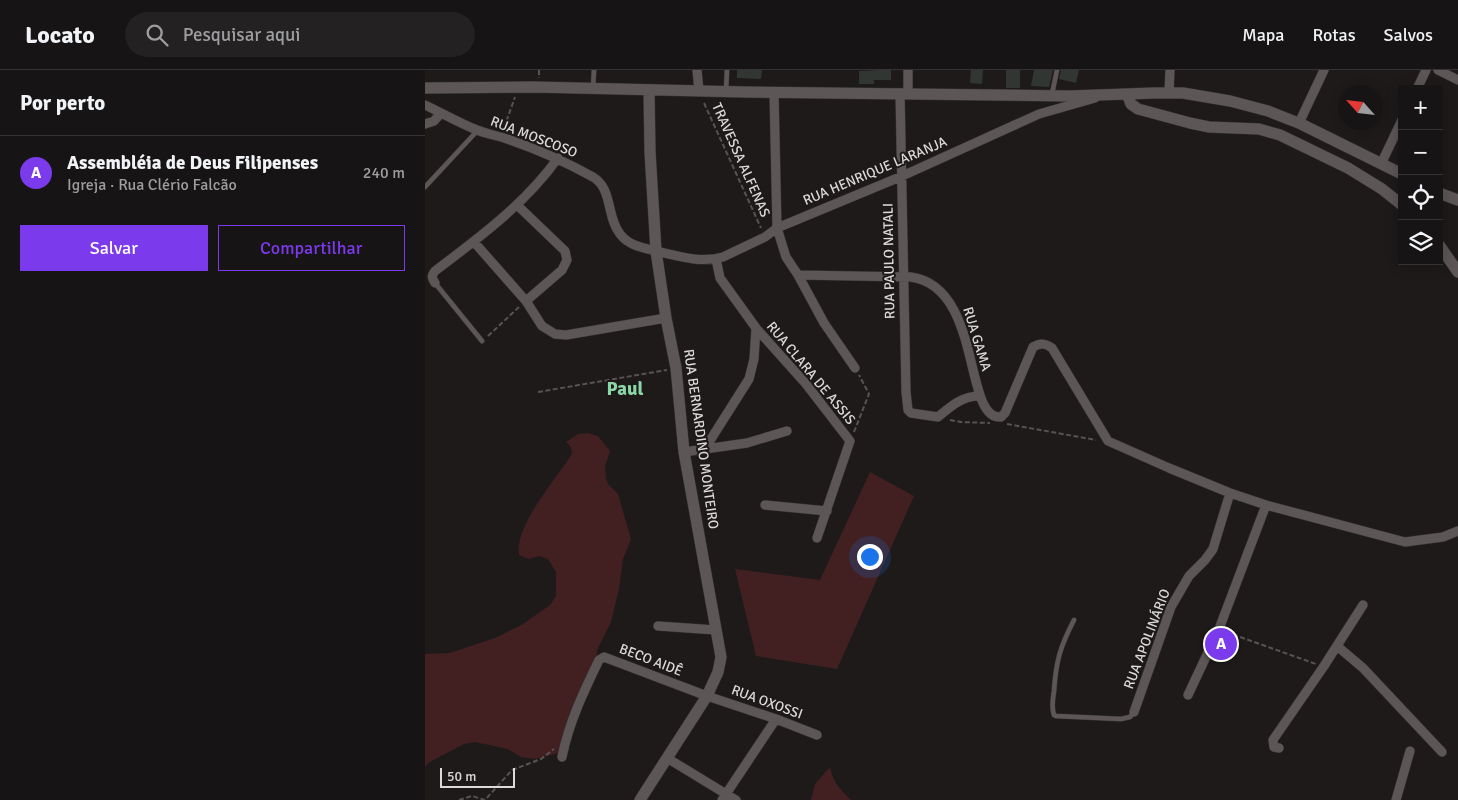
<!DOCTYPE html>
<html lang="pt">
<meta charset="utf-8">
<style>
:root{--surface:#161414;--page:#232122;--text:#f1f3f6;--muted:#9e9ea0;--line:#353334;--accent:#7c3aed}
body{margin:0;font-family:Signika,sans-serif;background:var(--page);color:var(--text)}
.controls{position:absolute;right:15px;top:15px;display:grid;overflow:hidden;border-radius:0px;box-shadow:0 2px 12px #0003}
.controls button{width:45px;height:45px;display:grid;place-items:center;padding:0;border:0;border-bottom:1px solid var(--line);background:var(--surface);color:var(--text);font:25px sans-serif}
.compass{position:absolute;left:913px;top:15px;width:45px;height:45px;border-radius:50%;background:var(--surface);box-shadow:0 2px 12px #0003;rotate:297deg}
.scale{position:absolute;left:15px;bottom:12px;width:75px;box-sizing:border-box;padding-left:5px;border:2px solid #dcd9d9;border-top:0;font-size:14px;line-height:18px;white-space:nowrap;color:#dcd9d9;-webkit-text-stroke:4px #1e1a1a;paint-order:stroke}
.you{position:absolute;left:444px;top:486px;width:18px;height:18px;margin:-12px;border:4px solid #fff;border-radius:50%;background:#1a73e8;box-shadow:0 0 0 8px #1a73e833}
.badge{display:grid;place-items:center;width:32px;height:32px;border-radius:50%;background:var(--accent);color:#fff;font-size:16px;font-weight:700}
.pin{position:absolute;translate:-50% -50%;border:2px solid #fff;box-shadow:0 1px 5px #0006}
.list{margin:0;padding:0;list-style:none}
h2{display:flex;justify-content:space-between;align-items:center;height:65px;margin:0;padding:0 20px;font-size:21px}
h2 small{font-size:16px;font-weight:400;color:var(--muted)}
.list li{display:grid;grid-template-columns:32px 1fr auto;gap:15px;align-items:center;box-sizing:border-box;height:75px;padding:0 20px;border-top:1px solid var(--line)}
.list b{display:block;font-size:19px;white-space:nowrap}
.list p{margin:0;font-size:16px;white-space:nowrap;color:var(--muted)}
.list em{font-size:16px;font-style:normal;color:var(--muted)}
.actions{display:flex;gap:10px;padding:15px 20px}
.actions a{flex:1;padding:11px 0;border:1px solid var(--accent);border-radius:0px;text-align:center;font-size:18px;color:var(--accent)}
.actions .main{background:var(--accent);color:#fff}
.icon{flex:none;width:28px;height:28px;fill:none;stroke:currentColor;stroke-width:2;stroke-linecap:round;stroke-linejoin:round}
.map{position:relative;flex:none;width:1033px;height:730px;overflow:hidden}
header{display:flex;align-items:center;gap:30px;box-sizing:border-box;height:70px;padding:0 25px;background:var(--surface);border-bottom:1px solid var(--line)}
header strong{font-size:24px}
nav{display:flex;gap:28px;margin-inline-start:auto;font-size:18px}
.search{width:350px;height:45px;background:var(--page);display:flex;align-items:center;gap:12px;box-sizing:border-box;padding:0 18px;border-radius:28px;color:var(--muted);font-size:19px}
main{display:flex}
aside{flex:1;background:var(--surface)}
.map>svg:first-child{display:block}
</style>
<header>
<strong>Locato</strong>
<div class="search"><svg class="icon" aria-label="search" viewBox="0 0 24 24"><circle cx="10" cy="10" r="6"/><path d="M15 15l6 6"/></svg>Pesquisar aqui</div>
<nav><a>Mapa</a><a>Rotas</a><a>Salvos</a></nav>
</header>
<main>
<aside>
<h2>Por perto<small></small></h2>
<ul class="list">
<li><span class="badge">A</span><div><b>Assembléia de Deus Filipenses</b><p>Igreja · Rua Clério Falcão</p></div><em>240 m</em></li>
</ul>
<div class="actions"><a class="main">Salvar</a><a>Compartilhar</a></div>
</aside>
<div class="map">
<svg width="1033" height="730" viewBox="0 0 1033 730">
<rect width="100%" height="100%" fill="#1e1a1a"/>
<!-- green -->
<path fill="#422021" d="M163,363L173,366L185,381L180,396L181,409L183,414L193,424L206,469L198,489L194,519L186,552L172,580V592L143,677L138,682L110,689L96,687L83,679L50,672L39,674L3,693L0,697V584L25,583L70,568L98,554L125,535L131,526V502L123,489L114,486L104,489L94,485C89,456 131,409 147,384L146,377L141,372L153,364Z
M445,402L489,426L412,599L331,586L310,499L395,510Z
M405,697C408,712 415,720 426,730H386L390,714Z"/>
<!-- building -->
<path fill="#323633" d="M312,0H337L336,9L312,8Z
M454,0H466V10H449V14H434V1Z
M546,0H558L557,14L545,13Z
M581,0H595V18H581Z
M609,0H628L624,17L606,16Z
M636,0H654L651,13L634,9Z"/>
<g fill="none" stroke-linecap="round" stroke-linejoin="round">
<!-- service casing -->
<g stroke="#373434" stroke-width="5.5">
<path id="service" d="M168,18L169,0
M301,21L302,0
M627,24L632,0
M0,117L53,60
M10,213L57,271
M649,550C635,577 631,591 629,621C628,629 626,637 629,645L631,646L696,649L705,647L709,642"/>
</g>
<!-- minor casing -->
<g stroke="#373434" stroke-width="10">
<path id="minor" d="M272,0L274,21
M483,0V24
M1013,0L1033,10
M992,19L1001,0
M349,22L352,158L361,187L373,205L399,253L430,298
M744,22L745,0
M475,23L481,322L483,340L486,343L513,347C525,337 537,326 554,326
M0,35C17,43 34,53 52,60C62,64 74,66 85,70C114,80 141,92 168,107C188,119 181,146 195,164C205,177 220,178 235,182C256,187 277,193 298,187L340,167L352,158L475,107L614,44L670,28
M874,53L899,0
M0,54L9,51L16,43
M956,94L977,50
M92,135L140,181L142,190L137,200L101,231
M49,172L101,231L117,256L130,264L141,265L241,248
M291,189L295,208L331,258L381,314L425,371L392,468
M373,205L486,207C558,217 538,351 576,347L580,343L608,277C616,273 620,273 627,278L683,371L744,398L805,423L841,435L980,472L1018,467L1033,461
M10,213C7,208 6,206 10,201C55,167 100,134 133,88
M279,380L324,309L329,289L331,258
M259,382L322,373L362,361
M340,435L402,441
M233,556L291,560
M912,576L938,598L1017,682
M763,625L794,559L841,435
M709,642L746,537L764,506L780,490L788,479L805,423
M854,678L849,677L848,670L899,596L938,535
M137,687C144,652 159,621 174,590L179,587L282,626L351,649L392,665
M242,688L311,730
M297,730L351,649
M971,730L985,681"/>
</g>
<!-- tertiary casing -->
<g stroke="#373434" stroke-width="12">
<path id="tertiary" d="M0,18L109,17L320,22L645,26L729,23H758L805,31L843,41L876,54L977,104
M702,24L706,34L713,39L765,53L784,57L834,59L855,65L923,98L957,119L977,135
M1014,123L1033,130
M1014,175L1033,202
M215,730L282,626L293,602L296,587L259,382L251,298L241,248L231,181L225,82L224,20"/>
</g>
<!-- path -->
<path stroke="#575353" stroke-width="2" stroke-dasharray="5 2.5" stroke-linecap="butt" d="M114,0V8
M279,33L336,158
M79,58L90,27
M63,266L94,237
M113,322L242,300
M525,350L536,352L565,353
M582,354L671,370
M429,362L444,324L434,305
M801,562L891,594
M34,730L47,726L60,730L87,700L116,689L129,679"/>
<!-- service -->
<use href="#service" stroke="#5c5656" stroke-width="4.5"/>
<!-- minor -->
<use href="#minor" stroke="#5c5656" stroke-width="9"/>
<!-- tertiary -->
<use href="#tertiary" stroke="#5c5656" stroke-width="11"/>
</g>
<g text-anchor="middle" dominant-baseline="central" stroke-width="4" stroke-linejoin="round" paint-order="stroke">
<!-- street labels -->
<g font-size="14" fill="#dcd9d9" stroke="#1e1a1a">
<text transform="translate(109 67) rotate(21)">RUA MOSCOSO</text>
<text transform="translate(316 90) rotate(66)">TRAVESSA ALFENAS</text>
<text transform="translate(450 101) rotate(-23)">RUA HENRIQUE LARANJA</text>
<text transform="translate(464 191) rotate(-91)">RUA PAULO NATALI</text>
<text transform="translate(552 269) rotate(73)">RUA GAMA</text>
<text transform="translate(386 303) rotate(50)">RUA CLARA DE ASSIS</text>
<text transform="translate(276 369) rotate(82)">RUA BERNARDINO MONTEIRO</text>
<text transform="translate(722 569) rotate(-69)">RUA APOLINÁRIO</text>
<text transform="translate(226 590) rotate(21)">BECO AIDÊ</text>
<text transform="translate(342 632) rotate(20)">RUA OXOSSI</text>
</g>
<!-- district labels -->
<g font-size="19" font-weight="bold" fill="#8bd6a8" stroke="#1e1a1a">
<text x="200" y="319">Paul</text>
</g>
</g>
</svg>
<div class="controls">
<button>+</button>
<button>−</button>
<button><svg class="icon" aria-label="locate" viewBox="0 0 24 24"><circle cx="12" cy="12" r="6"/><path d="M12 2v4M12 18v4M2 12h4M18 12h4"/></svg></button>
<button><svg class="icon" aria-label="layers" viewBox="0 0 24 24"><path d="M12 4l9 5-9 5-9-5zM3 14l9 5 9-5"/></svg></button>
</div>
<svg class="compass" viewBox="-18 -18 36 36"><path d="M0-13l5 13h-10z" fill="#e53935"/><path d="M0 13l5-13h-10z" fill="#9e9ea0"/></svg>
<div class="scale">50 m</div>
<div class="you"></div>
<div class="pin badge" style="left:796px;top:574px">A</div>
</div>
</main>
